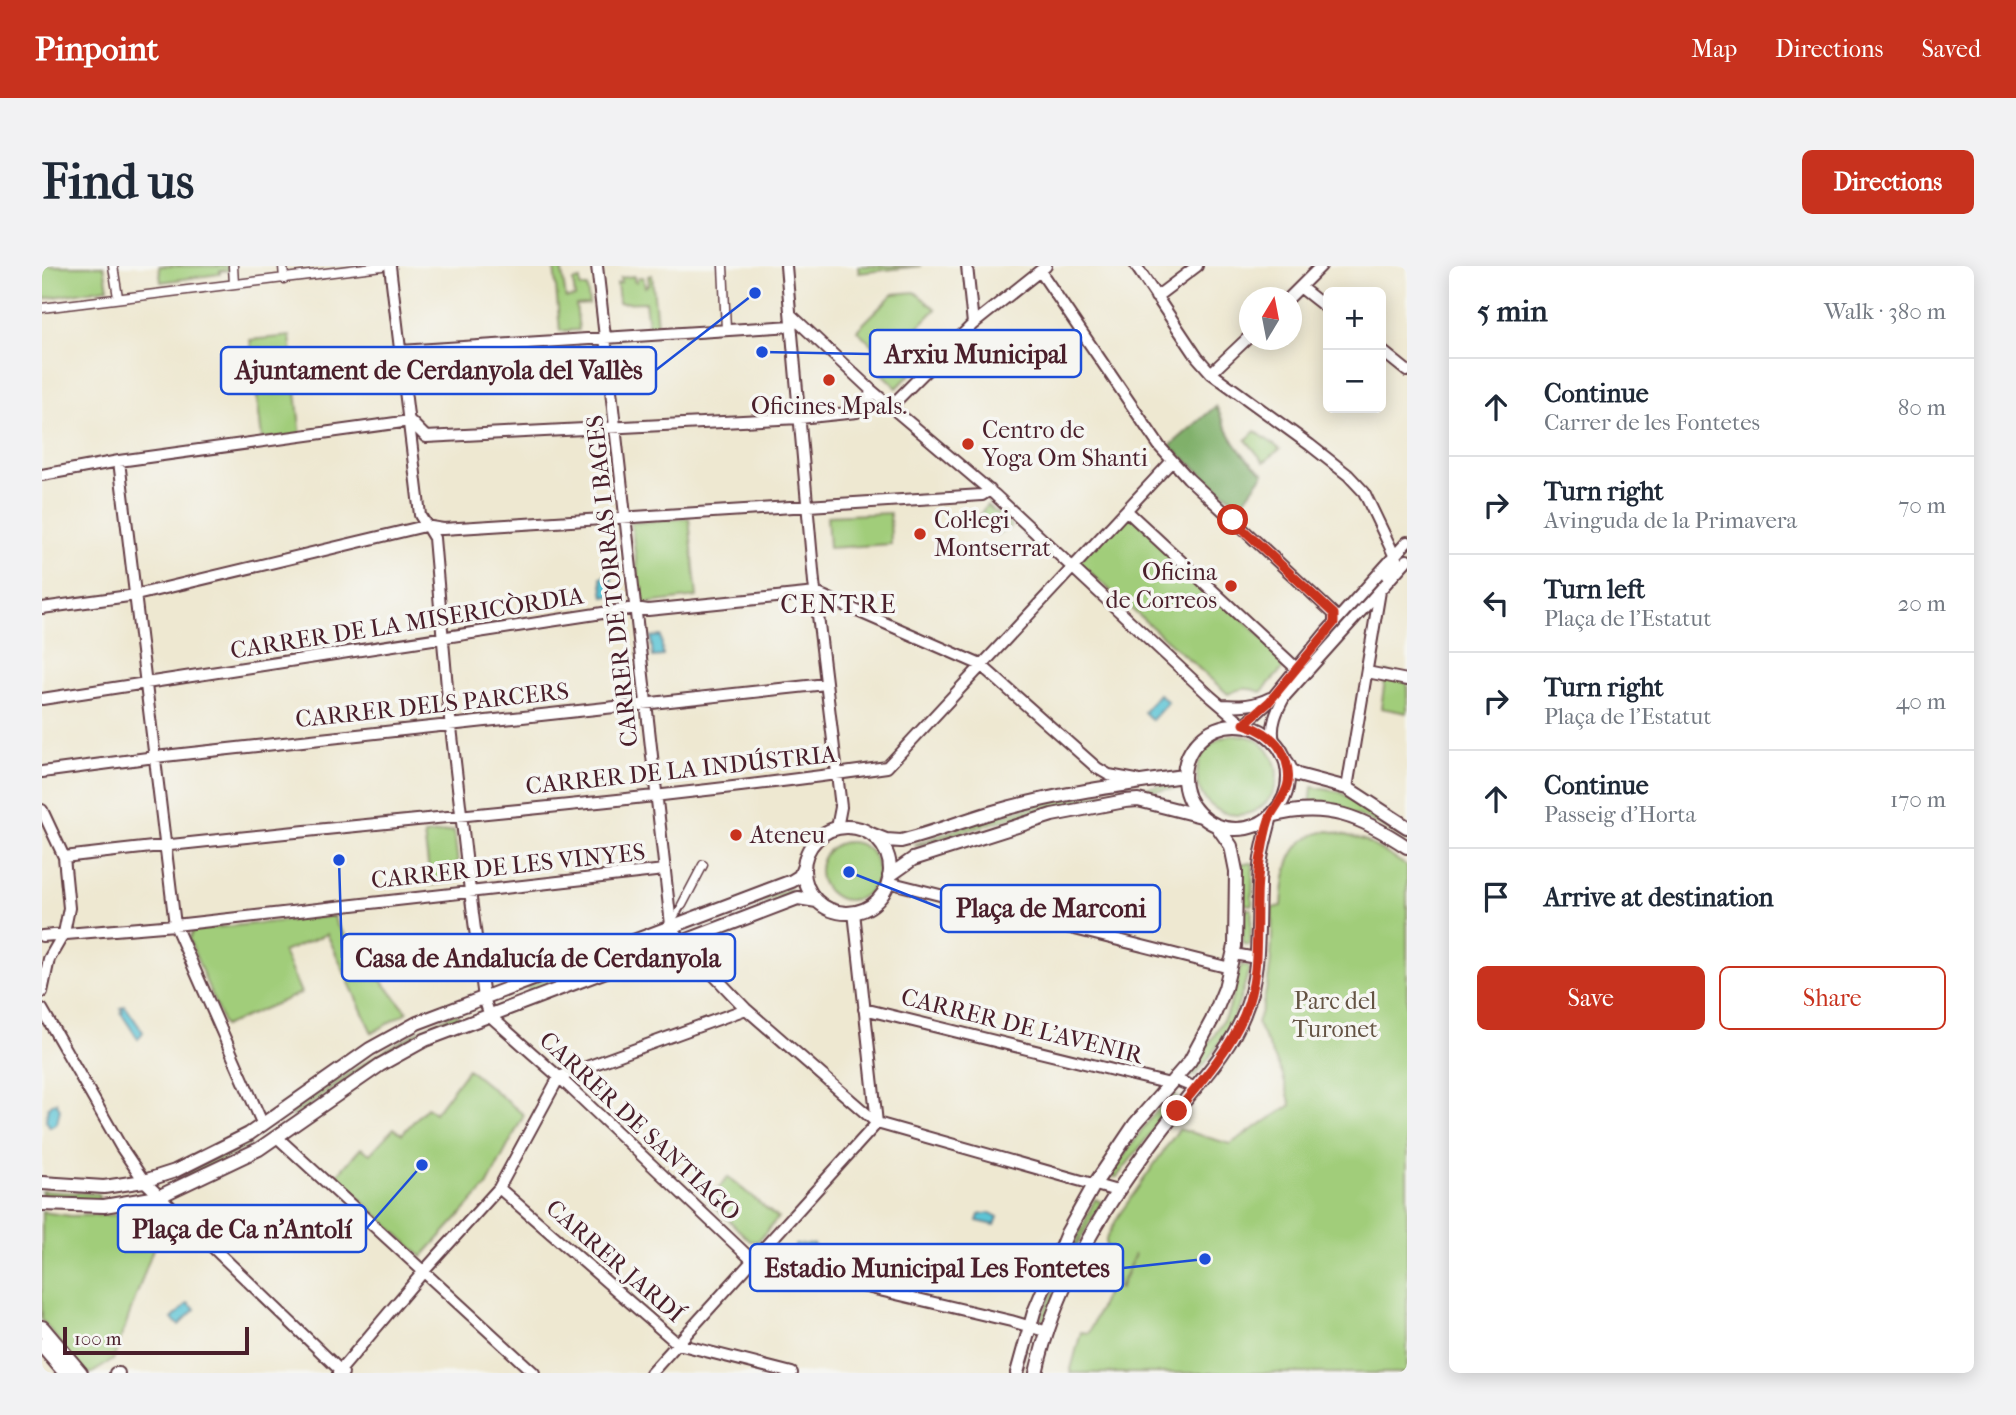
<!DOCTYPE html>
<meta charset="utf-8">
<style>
:root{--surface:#fff;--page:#f2f2f3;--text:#1f2937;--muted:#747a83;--line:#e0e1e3;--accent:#c8321e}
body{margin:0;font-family:"IM FELL French Canon",serif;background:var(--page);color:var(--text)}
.controls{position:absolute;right:21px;top:21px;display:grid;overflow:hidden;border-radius:10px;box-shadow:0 4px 18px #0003}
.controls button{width:63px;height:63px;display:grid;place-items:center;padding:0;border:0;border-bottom:2px solid var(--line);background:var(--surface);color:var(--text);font:35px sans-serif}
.compass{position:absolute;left:1197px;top:21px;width:63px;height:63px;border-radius:50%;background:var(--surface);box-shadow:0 4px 18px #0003;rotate:10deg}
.scale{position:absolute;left:21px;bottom:18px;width:186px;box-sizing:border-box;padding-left:7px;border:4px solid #4a1f2b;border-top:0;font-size:19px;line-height:24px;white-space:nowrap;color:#4a1f2b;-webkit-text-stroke:5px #f6f6f2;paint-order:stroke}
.stop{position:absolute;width:21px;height:21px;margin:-16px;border:5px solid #c8321e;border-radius:50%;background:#fff}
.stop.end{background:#c8321e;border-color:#fff;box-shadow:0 2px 7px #0008}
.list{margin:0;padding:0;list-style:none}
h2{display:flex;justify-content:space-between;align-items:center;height:91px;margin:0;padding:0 28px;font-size:30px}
h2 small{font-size:23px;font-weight:400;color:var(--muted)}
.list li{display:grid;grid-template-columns:46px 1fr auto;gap:21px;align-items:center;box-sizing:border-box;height:98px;padding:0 28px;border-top:2px solid var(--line)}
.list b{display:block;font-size:26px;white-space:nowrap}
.list p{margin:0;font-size:23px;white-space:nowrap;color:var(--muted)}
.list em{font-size:23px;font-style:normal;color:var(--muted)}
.actions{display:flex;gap:14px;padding:21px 28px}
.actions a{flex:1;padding:16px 0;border:2px solid var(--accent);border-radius:10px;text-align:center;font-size:24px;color:var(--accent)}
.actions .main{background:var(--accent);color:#fff}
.icon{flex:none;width:38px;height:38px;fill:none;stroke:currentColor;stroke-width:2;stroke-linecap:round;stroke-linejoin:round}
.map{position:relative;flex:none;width:1365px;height:1107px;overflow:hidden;border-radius:10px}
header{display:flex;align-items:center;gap:42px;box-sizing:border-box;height:98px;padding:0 35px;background:var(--accent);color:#fff}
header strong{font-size:33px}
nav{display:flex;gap:38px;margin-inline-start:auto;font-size:24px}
.intro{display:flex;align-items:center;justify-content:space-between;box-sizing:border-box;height:168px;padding:0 42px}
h1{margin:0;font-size:49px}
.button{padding:18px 32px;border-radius:10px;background:var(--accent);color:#fff;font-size:24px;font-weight:700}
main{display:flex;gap:42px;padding:0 42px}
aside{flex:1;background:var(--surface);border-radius:10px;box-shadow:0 4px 18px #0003}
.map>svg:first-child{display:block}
</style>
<header>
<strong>Pinpoint</strong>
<nav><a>Map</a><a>Directions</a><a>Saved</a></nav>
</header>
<div class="intro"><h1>Find us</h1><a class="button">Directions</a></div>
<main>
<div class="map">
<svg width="1365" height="1107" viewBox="0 0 1365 1107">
<rect width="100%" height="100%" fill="#f6f6f2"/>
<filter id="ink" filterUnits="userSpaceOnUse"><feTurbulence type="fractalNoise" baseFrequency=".0143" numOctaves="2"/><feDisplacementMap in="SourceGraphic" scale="14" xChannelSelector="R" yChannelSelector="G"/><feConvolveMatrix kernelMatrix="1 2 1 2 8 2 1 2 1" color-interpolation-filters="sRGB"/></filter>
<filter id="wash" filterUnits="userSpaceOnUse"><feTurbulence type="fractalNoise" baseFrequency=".00686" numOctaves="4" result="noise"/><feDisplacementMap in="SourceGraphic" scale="28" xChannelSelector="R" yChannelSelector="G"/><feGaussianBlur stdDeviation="1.57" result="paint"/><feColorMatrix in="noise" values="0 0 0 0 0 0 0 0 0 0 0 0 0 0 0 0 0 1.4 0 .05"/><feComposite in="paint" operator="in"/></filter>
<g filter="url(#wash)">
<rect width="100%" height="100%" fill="#eee8d1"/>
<!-- green -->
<path fill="#a1cd7a" stroke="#767652" stroke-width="2" d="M0,0H62L66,22L0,33Z
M117,0H187V4L178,5V8L119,16Z
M512,0H519L524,32L533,31L531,15L538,14V21H545L547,38L534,39L537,64L518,65Z
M816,0H879L817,7Z
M610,9L615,60H606L603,36L577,37L575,17H579L578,12L592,10V15L595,16L596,12L601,11L603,21L607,18L606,10Z
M873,26L894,43L844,93L815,64L851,28Z
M248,70L259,171L220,173L208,74Z
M858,81L877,99L855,122L836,104Z
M1213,165L1238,183L1222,196L1204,174Z
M945,239L970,260L955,269L936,251Z
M1085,245L1247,396L1219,426C1207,421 1198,422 1186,428L1036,296Z
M848,247L849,278L787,282L785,250Z
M647,252L655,331L600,338L589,257Z
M1344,406L1365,410V447L1339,442Z
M1155 509a40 40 0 1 1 80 0a40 40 0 1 1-80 0Z
M1133,517L1135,522L1097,526L991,545L874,580L873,578L938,555L1012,535Z
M1270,521L1298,526L1365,567V575C1334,554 1305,543 1268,540Z
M412,565L418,615L389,619L382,569Z
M1288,565L1322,574L1365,600V1107H1028L1039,1066L1047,1067L1068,1019L1078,1023L1093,988L1077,1022L1064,981V973L1077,949L1137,863L1188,878L1249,839L1240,807L1215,757C1229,717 1231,684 1230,642L1240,640C1242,606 1246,569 1288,565Z
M778 605a29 29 0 1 1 58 0a29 29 0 1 1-58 0Z
M1198,597H1211L1210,639L1201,638Z
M747,623L750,627L662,657V654Z
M1201,643H1210L1208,679L1201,678Z
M292,650L294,658L365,746L330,767L285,668L241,686L259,727L182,760L147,673L151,664Z
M605,674L608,679L487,725L485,720Z
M1199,699L1205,700L1207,703C1195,750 1184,772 1153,810L1147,811L1146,806L1172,770L1187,743Z
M414,747L417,752C356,772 303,815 250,851L248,848C301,810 355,773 414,747Z
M426,803L482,849L445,920L380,991L294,910L319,882L328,888L352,862L360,868L385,841L393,847Z
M1133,826L1135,833L1075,911H1071L1070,907L1105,857L1129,827Z
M206,876L208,880L146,912L143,908Z
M686,911L736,952L716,975H708L666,934Z
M0,925L57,928V936L0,932Z
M1053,933L1059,936L1036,978L1002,1056L999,1057L998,1054Z
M0,946L29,950L118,948L120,958L71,1094L50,1107H42L0,1054Z"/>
<!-- forest -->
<path fill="#80b06a" stroke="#65684a" stroke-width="2" d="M1174,140C1186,167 1197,190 1222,207L1198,240L1128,180Z"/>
<!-- water -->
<path fill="#5bc5d6" stroke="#527280" stroke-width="2" d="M567,308L569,309L572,329L562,331L559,311Z
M619,370L621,390L611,391L609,371Z
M1117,428L1126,436L1110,454L1102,446Z
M83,740L101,766L96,773L79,747L81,745L79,742Z
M14,836L18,843L15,857L8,861L4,854L6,841Z
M948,947L956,951L953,959L935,955L937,949Z
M772,978V990L767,987L753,988V979Z
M146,1037L153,1043L137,1059L130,1053Z"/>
</g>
<g filter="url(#ink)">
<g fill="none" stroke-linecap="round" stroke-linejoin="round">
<!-- service casing -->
<g stroke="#633d44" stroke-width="9">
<path id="service" d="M630,656L640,639"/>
</g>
<!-- pedestrian casing -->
<g stroke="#633d44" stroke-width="11">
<path id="pedestrian" d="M71,0L76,31
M191,0L192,18
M241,0L242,13
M681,0L684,63
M0,42L340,0
M640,639L661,599"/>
</g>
<!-- minor casing -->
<g stroke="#633d44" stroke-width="14">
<path id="minor" d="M348,0L378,249L392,272L407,444L428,625L442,732L448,750L517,811L710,994L969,1055L1006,1066
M555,0L629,659L639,675L704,743L835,857L1075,925
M744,0L772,316L799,541L795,562
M925,0L931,58
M1094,0L1155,91L1169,107L1268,179L1306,209L1322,226L1355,295L1344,308L1347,314
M998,5L1118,181L1146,212L1292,348V357
M1258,21L1286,43
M1114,31L1155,0
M1247,32L1279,0
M749,49L829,124L953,229L1168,430L1202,459L1227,436L1285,365L1365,276
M1339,84L1365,105
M358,85L750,60
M1169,107L1208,70
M849,140L931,58L1004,0
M77,195L133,659L221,859
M0,209L77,195L368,155L384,171L758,152L815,146L827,133L829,124
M1085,245L1254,402
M0,342L94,329L383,260L401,263L940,229L948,224
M1325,406L1365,414
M0,433L593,342L606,344L774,327L939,399L1055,502L1067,509L1094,514
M1179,439C1196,440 1213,440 1228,432
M1232,475C1228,459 1235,444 1243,430L1365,294
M0,506L113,491L784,418
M1305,522L1338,325
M0,544L22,591L27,642L22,667L7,693L0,726
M22,591C296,558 572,540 845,501L1130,195
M846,616L1188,702
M0,670L133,659L622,604
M1192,688L1214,692
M0,743L79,881L102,915L301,1107
M822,743L1128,818
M1132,813L1154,822
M236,872L492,1107
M457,922L636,1078L750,1107
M73,1107H77
M296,1107L382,1005L457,922L517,811L704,743
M609,1107L835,857L812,646"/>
</g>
<!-- tertiary casing -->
<g stroke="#633d44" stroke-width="16">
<path id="tertiary" d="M1142 511a52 52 0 1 1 104 0a52 52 0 1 1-104 0Z
M1245,496L1249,504L1256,509L1305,522L1365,561
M1229,550C1284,535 1320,551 1365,581
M762 604a43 43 0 1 1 86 0a43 43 0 1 1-86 0Z
M829,568L844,574L859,575C890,567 920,555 951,546C1013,528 1077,519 1141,510
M847,610L871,593L1010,549L1083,535L1096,534L1159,550
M0,917L62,921L102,915L133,905L207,868L328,783L375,757L750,615L758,610L762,600
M0,938L62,940L116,931L217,883L338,799L383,774L756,632L775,635
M975,1107L992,1046L1025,967L1052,919L1093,858L1148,795L1170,754L1183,722L1193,680L1194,605L1189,580L1175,560
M994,1107C1015,1012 1067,932 1126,856C1152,821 1186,789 1202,748C1221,703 1214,649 1218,601C1219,584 1225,567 1229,550"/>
</g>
<!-- secondary casing -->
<g stroke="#633d44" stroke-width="18">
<path id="secondary" d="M0,1062L38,1107
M0,1079L24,1107"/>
</g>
<!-- service -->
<use href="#service" stroke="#fff" stroke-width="5"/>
<!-- pedestrian -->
<use href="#pedestrian" stroke="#fff" stroke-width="8"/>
<!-- minor -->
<use href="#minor" stroke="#fff" stroke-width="10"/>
<!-- tertiary -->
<use href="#tertiary" stroke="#fff" stroke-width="12"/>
<!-- secondary -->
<use href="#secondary" stroke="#fff" stroke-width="14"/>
</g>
</g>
<g fill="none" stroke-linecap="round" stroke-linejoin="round" filter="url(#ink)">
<!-- route -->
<path stroke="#c8321e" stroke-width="9" d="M1135,845C1159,816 1187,784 1202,749C1224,697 1208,639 1220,585C1222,574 1224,559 1229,549C1240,530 1252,521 1244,495C1238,475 1221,464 1202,458L1227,436L1292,357V348L1191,254"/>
</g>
<!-- markers -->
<g fill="#c8321e" stroke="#f6f6f2" stroke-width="2.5">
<circle cx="787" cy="114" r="7"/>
<circle cx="926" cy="178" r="7"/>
<circle cx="878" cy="268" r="7"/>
<circle cx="1189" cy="320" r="7"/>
<circle cx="694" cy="569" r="7"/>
</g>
<g text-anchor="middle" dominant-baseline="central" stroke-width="7" stroke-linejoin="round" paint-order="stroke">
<!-- poi labels -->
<g font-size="24" fill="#4a1f2b" stroke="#f6f6f2" text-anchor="start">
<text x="787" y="140" text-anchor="middle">Oficines Mpals.</text>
<text x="940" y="164">Centro de<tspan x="940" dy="28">Yoga Om Shanti</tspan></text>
<text x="892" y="254">Col·legi<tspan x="892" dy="28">Montserrat</tspan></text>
<text x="1175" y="306" text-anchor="end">Oficina<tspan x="1175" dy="28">de Correos</tspan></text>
<text x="708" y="569">Ateneu</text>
</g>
<!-- street labels -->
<g font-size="24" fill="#4a1f2b" stroke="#f6f6f2">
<text transform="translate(570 315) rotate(-96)">CARRER DE TORRAS I BAGES</text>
<text transform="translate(365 357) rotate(-9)">CARRER DE LA MISERICÒRDIA</text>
<text transform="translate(390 439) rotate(-6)">CARRER DELS PARCERS</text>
<text transform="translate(639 504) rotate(-6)">CARRER DE LA INDÚSTRIA</text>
<text transform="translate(466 600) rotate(-6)">CARRER DE LES VINYES</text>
<text transform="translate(980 760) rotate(14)">CARRER DE L'AVENIR</text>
<text transform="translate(598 860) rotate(43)">CARRER DE SANTIAGO</text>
<text transform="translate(573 995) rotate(41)">CARRER JARDÍ</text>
</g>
<!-- park labels -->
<g font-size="24" fill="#645343" stroke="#f6f6f2">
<text x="1293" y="735">Parc del<tspan x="1293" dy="28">Turonet</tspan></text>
</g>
<!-- neighbourhood labels -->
<g font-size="26" letter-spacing="2" fill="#4a1f2b" stroke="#f6f6f2">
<text x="797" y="338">CENTRE</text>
</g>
</g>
<!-- callouts -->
<path fill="none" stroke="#1d4ed8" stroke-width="2.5" d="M720 86L828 88M713 27L614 104M807 606L899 642M297 594L300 692M380 899L324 963M1163 993L1081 1002"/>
<g fill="#1d4ed8" stroke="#f6f6f2" stroke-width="2.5">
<circle cx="720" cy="86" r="7"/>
<circle cx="713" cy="27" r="7"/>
<circle cx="807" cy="606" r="7"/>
<circle cx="297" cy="594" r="7"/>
<circle cx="380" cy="899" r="7"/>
<circle cx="1163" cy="993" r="7"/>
</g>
<g fill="#f6f6f2" stroke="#1d4ed8" stroke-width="2.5">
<rect x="828" y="64" width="211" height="47" rx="7"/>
<rect x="179" y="81" width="435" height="47" rx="7"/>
<rect x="899" y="619" width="219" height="47" rx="7"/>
<rect x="300" y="668" width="393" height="47" rx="7"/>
<rect x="76" y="939" width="248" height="47" rx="7"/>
<rect x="708" y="978" width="373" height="47" rx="7"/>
</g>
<g font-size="26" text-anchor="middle" font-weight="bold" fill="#4a1f2b">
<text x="934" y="97">Arxiu Municipal</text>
<text x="397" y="113">Ajuntament de Cerdanyola del Vallès</text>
<text x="1009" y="651">Plaça de Marconi</text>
<text x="496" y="701">Casa de Andalucía de Cerdanyola</text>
<text x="200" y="972">Plaça de Ca n'Antolí</text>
<text x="895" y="1011">Estadio Municipal Les Fontetes</text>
</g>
</svg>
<div class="controls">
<button>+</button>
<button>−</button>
</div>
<svg class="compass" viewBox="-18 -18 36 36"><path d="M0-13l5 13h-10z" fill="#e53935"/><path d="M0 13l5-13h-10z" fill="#747a83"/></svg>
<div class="scale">100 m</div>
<div class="stop" style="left:1191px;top:254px"></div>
<div class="stop end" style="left:1135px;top:845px"></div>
</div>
<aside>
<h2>5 min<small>Walk · 380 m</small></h2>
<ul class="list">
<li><svg class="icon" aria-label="ahead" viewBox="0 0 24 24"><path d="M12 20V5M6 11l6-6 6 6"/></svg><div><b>Continue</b><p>Carrer de les Fontetes</p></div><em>80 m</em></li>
<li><svg class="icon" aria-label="right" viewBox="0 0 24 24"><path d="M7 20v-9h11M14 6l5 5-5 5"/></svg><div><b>Turn right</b><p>Avinguda de la Primavera</p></div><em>70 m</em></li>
<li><svg class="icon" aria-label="left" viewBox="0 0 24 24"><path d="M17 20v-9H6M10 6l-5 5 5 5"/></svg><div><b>Turn left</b><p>Plaça de l'Estatut</p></div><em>20 m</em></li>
<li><svg class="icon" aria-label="right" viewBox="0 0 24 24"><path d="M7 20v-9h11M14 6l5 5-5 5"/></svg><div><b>Turn right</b><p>Plaça de l'Estatut</p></div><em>40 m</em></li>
<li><svg class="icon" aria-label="ahead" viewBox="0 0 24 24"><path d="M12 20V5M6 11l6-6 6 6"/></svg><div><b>Continue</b><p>Passeig d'Horta</p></div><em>170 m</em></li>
<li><svg class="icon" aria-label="arrive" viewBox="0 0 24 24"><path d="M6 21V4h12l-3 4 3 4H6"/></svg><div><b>Arrive at destination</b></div></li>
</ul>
<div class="actions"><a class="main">Save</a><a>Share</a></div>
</aside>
</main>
